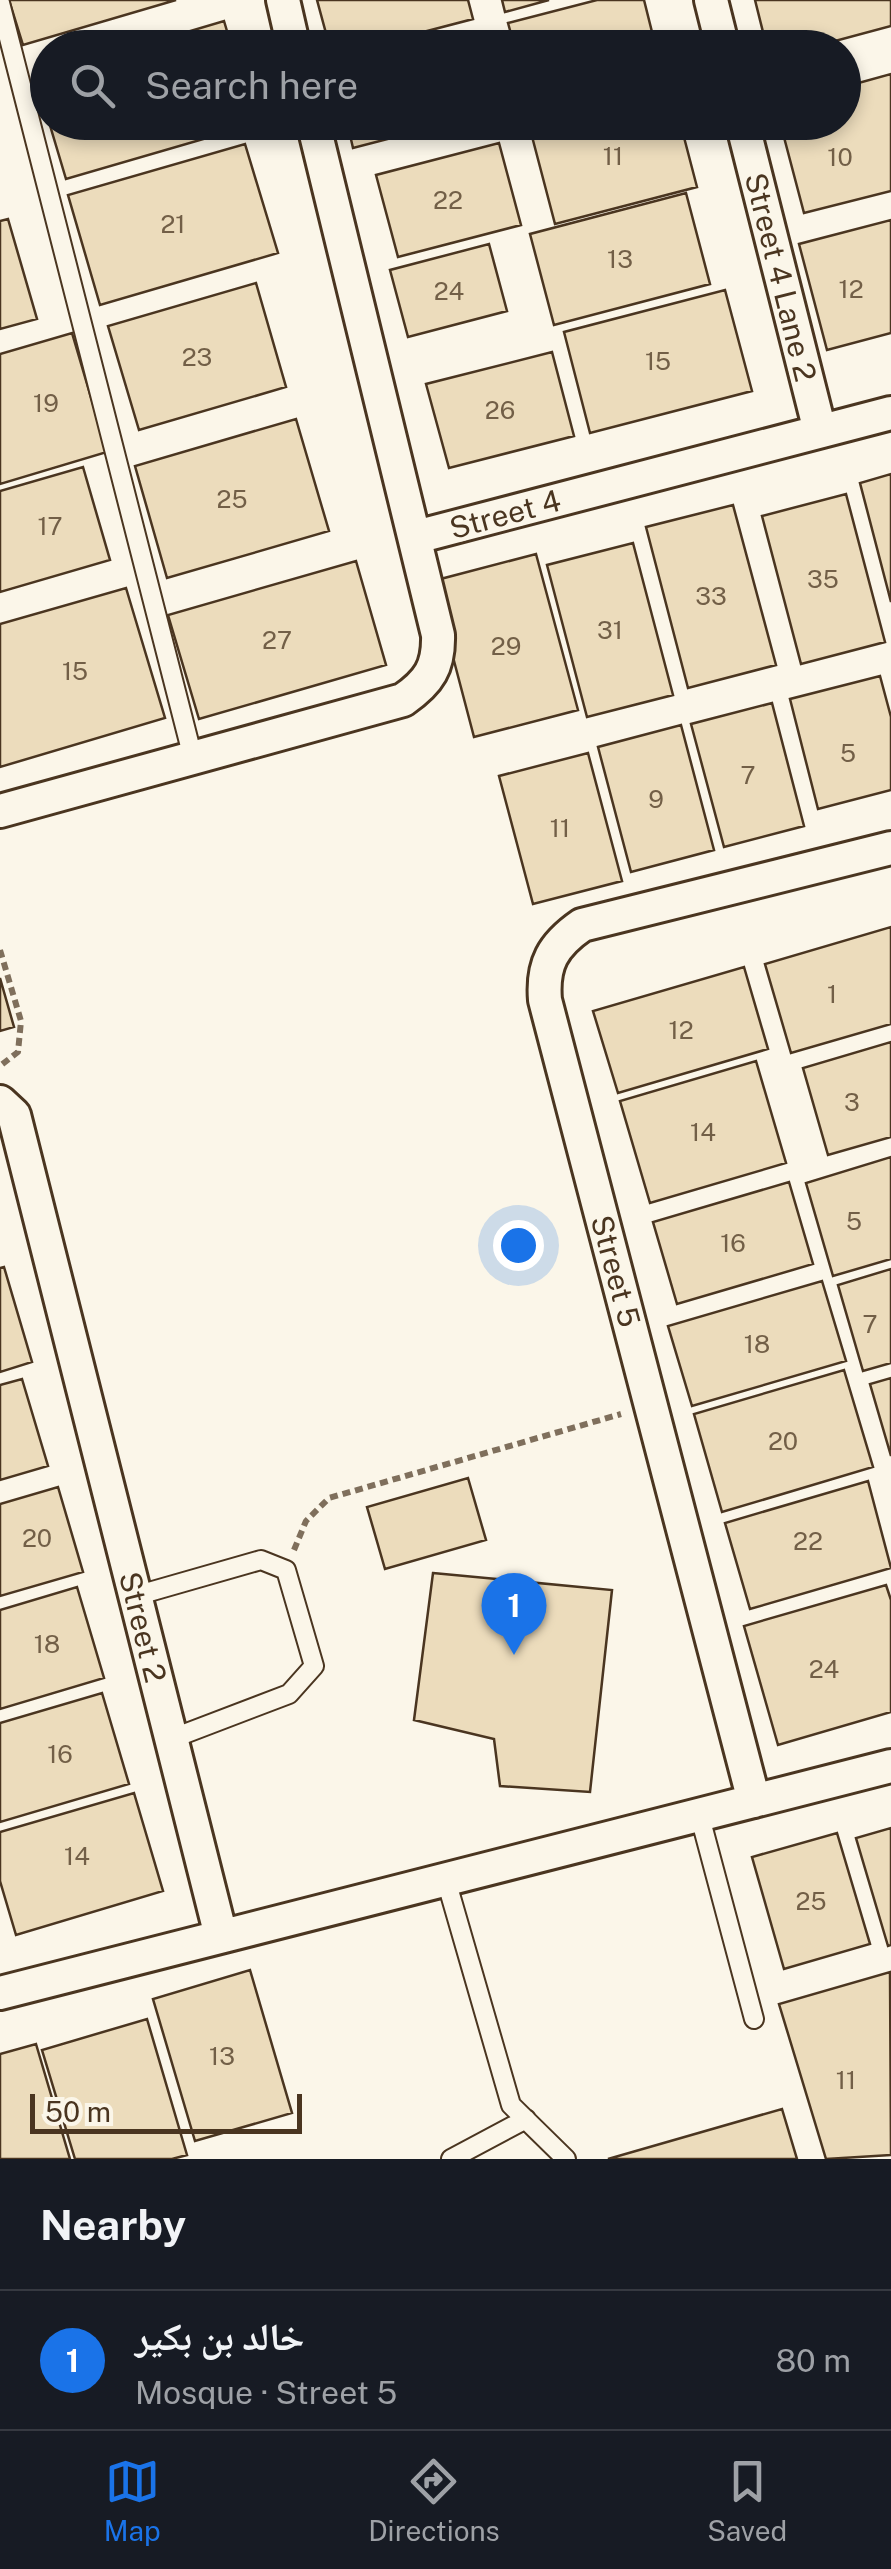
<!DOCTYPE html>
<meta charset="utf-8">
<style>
:root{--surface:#171b24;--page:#20242c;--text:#f1f3f6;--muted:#9ea1a6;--line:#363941;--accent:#1a73e8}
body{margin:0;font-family:"Public Sans","Noto Naskh Arabic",sans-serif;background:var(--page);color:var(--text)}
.scale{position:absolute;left:30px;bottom:25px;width:272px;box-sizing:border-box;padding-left:10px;border:5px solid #4a3520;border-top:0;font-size:28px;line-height:35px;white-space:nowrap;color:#4a3520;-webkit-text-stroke:8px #fbf6e9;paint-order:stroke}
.you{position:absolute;left:518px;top:1245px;width:35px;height:35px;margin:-25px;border:8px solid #fff;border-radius:50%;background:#1a73e8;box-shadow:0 0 0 15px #1a73e833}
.badge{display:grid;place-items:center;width:65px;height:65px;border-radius:50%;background:var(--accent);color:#fff;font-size:32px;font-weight:700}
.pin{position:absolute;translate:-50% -82px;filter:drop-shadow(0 2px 5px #0008)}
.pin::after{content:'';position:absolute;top:52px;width:35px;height:30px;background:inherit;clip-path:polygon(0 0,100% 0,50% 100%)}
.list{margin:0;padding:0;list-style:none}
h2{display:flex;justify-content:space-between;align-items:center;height:130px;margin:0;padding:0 40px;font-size:42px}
h2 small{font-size:32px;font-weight:400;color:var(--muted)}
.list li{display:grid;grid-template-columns:65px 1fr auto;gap:30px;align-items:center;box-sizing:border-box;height:140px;padding:0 40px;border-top:2px solid var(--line)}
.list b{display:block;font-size:38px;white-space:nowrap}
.list p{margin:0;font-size:32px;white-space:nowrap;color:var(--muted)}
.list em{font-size:32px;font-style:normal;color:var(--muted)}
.icon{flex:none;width:55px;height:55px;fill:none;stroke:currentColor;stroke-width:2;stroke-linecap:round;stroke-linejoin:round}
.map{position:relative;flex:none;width:891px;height:2159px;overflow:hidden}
.search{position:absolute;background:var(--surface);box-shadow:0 5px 15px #0003;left:30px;right:30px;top:30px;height:110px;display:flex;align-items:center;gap:25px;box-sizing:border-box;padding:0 35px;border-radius:55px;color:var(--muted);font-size:38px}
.sheet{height:270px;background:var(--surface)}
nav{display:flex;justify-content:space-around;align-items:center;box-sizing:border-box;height:140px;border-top:2px solid var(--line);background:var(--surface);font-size:28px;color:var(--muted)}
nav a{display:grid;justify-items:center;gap:5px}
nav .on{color:var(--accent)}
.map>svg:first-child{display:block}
</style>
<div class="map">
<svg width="891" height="2159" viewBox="0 0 891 2159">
<rect width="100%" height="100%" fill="#fbf6e9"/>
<!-- building -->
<path fill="#ecdcbc" stroke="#4a3520" stroke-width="2.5" d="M9,0H176L23,45Z
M317,0H468L473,19L362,48H330Z
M502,0H549L505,12Z
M597,0H644L656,48H515L508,23Z
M755,0H891V26L809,48H767Z
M224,21L232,48H133Z
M48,73V118L35,76Z
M891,74V191L804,213L780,122H844V87Z
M49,122H254L255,124L66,179Z
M347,122H453L353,148Z
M540,122H680L697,187L555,224L529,125Z
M499,143L521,225L398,257L376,175Z
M245,144L278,253L100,305L68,195Z
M686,193L710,284L554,325L530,234Z
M8,219L37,319L0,329V221Z
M891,220V333L827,350L799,244Z
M489,244L507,311L408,337L390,270Z
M256,283L286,387L139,430L108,326Z
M725,290L752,391L590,433L564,332Z
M72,333L107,452L0,484V354Z
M552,352L574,436L449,468L426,384Z
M296,419L329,531L167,578L135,466Z
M83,467L110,560L0,592V491Z
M891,474V602L860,483Z
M846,494L885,642L801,664L762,516Z
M733,505L776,665L688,688L646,527Z
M633,543L673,695L587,717L547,565Z
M536,554L578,710L474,737L433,581Z
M356,561L386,665L199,719L168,615Z
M126,588L165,718L0,767V624Z
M880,676L891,717V790L818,809L790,699Z
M772,703L804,826L724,847L691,724Z
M681,725L714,850L631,872L598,747Z
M588,753L622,881L533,904L499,776Z
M891,927V1024L791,1053L765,964Z
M744,967L768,1049L618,1093L593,1011Z
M0,978L14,1027L0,1031Z
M891,1042V1137L828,1155L803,1068Z
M756,1061L786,1163L650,1203L620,1101Z
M891,1157V1259L833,1276L806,1183Z
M789,1182L813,1264L677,1304L653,1222Z
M4,1267L32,1362L0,1372V1268Z
M891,1269V1363L863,1371L838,1285Z
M822,1281L846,1361L692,1406L668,1326Z
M844,1370L873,1467L722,1512L694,1414Z
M891,1378V1456L870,1384Z
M22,1379L48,1466L0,1480V1385Z
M468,1478L486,1540L385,1569L367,1507Z
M868,1481L891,1568L750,1609L725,1523Z
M58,1487L83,1572L0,1596V1504Z
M433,1573L612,1590L590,1792L500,1786L494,1739L414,1720Z
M886,1585L891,1600V1712L778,1745L744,1626Z
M77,1587L104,1678L0,1709V1610Z
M102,1693L129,1784L0,1822V1723Z
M134,1793L163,1891L16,1935L0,1881V1832Z
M891,1828V1945L888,1946L856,1838Z
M837,1833L870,1944L784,1969L752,1857Z
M250,1970L292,2113L195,2141L153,1999Z
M890,1972L891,2155L826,2159L779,2004Z
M147,2019L187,2155L172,2159H75L42,2050Z
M36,2044L70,2159H0V2054Z
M782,2109L797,2159H608Z"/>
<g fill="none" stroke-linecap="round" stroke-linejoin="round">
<!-- service casing -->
<g stroke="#4a3520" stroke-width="22">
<path id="service" d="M0,3L193,758
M135,1596L261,1560L286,1570L314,1666L289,1694L171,1739
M700,1817L754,2019
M446,1880L511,2105L566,2159
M451,2159L526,2119"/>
</g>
<!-- minor casing -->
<g stroke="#4a3520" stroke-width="38">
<path id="minor" d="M283,0L294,48
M711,0L723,48
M742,122L820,431
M416,537L891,413
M0,811L403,700C429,682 439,667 438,635L313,122
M0,1102L14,1115L221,1936
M754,1801L545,1000C542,964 553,945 582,925L891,848
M0,1993L891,1766"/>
</g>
<!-- path -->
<path stroke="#7f6f5c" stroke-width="6" stroke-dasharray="8 5" stroke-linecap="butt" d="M0,950L21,1021L18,1052L0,1066
M294,1550L306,1521L329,1498L621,1414"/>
<!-- service -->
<use href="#service" stroke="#fbf6e9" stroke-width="18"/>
<!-- minor -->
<use href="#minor" stroke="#fbf6e9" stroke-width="32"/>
</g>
<g text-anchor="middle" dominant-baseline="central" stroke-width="8" stroke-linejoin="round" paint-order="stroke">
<!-- number labels -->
<g font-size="25" fill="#725f47">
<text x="613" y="156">11</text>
<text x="840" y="157">10</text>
<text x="448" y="200">22</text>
<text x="173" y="224">21</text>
<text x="620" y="259">13</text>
<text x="851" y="289">12</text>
<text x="449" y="291">24</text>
<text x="197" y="357">23</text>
<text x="658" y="361">15</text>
<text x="46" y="403">19</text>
<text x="500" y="410">26</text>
<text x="232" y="499">25</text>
<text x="50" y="526">17</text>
<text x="823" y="579">35</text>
<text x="711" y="596">33</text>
<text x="610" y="630">31</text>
<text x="277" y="640">27</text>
<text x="506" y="646">29</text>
<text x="75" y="671">15</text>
<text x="848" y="753">5</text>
<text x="748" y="775">7</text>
<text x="656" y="799">9</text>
<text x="560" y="828">11</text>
<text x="832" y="994">1</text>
<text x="681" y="1030">12</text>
<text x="852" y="1102">3</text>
<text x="703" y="1132">14</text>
<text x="854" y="1221">5</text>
<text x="733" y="1243">16</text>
<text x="870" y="1324">7</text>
<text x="757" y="1344">18</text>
<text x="783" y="1441">20</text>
<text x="37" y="1538">20</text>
<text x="808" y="1541">22</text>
<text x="47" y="1644">18</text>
<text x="824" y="1669">24</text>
<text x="60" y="1754">16</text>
<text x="77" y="1856">14</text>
<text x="811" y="1901">25</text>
<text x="222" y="2056">13</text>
<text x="846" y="2080">11</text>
</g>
<!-- street labels -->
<g font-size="30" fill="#4a3520" stroke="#fbf6e9">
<text transform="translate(781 277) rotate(76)">Street 4 Lane 2</text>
<text transform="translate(505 514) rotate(-15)">Street 4</text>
<text transform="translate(616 1271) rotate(75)">Street 5</text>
<text transform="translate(143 1627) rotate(76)">Street 2</text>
</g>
</g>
</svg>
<div class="scale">50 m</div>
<div class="you"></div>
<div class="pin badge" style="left:514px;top:1655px">1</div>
<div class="search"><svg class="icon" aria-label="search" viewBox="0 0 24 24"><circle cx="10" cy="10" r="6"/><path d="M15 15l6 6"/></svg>Search here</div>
</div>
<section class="sheet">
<h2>Nearby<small></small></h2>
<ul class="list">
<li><span class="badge">1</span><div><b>خالد بن بكير</b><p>Mosque · Street 5</p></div><em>80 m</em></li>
</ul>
</section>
<nav>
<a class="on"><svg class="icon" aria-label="map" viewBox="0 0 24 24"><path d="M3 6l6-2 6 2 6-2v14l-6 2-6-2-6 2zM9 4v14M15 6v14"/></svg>Map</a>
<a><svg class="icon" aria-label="directions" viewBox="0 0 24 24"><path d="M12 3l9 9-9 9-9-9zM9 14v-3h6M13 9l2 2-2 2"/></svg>Directions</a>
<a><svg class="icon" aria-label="saved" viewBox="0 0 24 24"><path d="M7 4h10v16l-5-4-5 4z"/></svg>Saved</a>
</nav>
